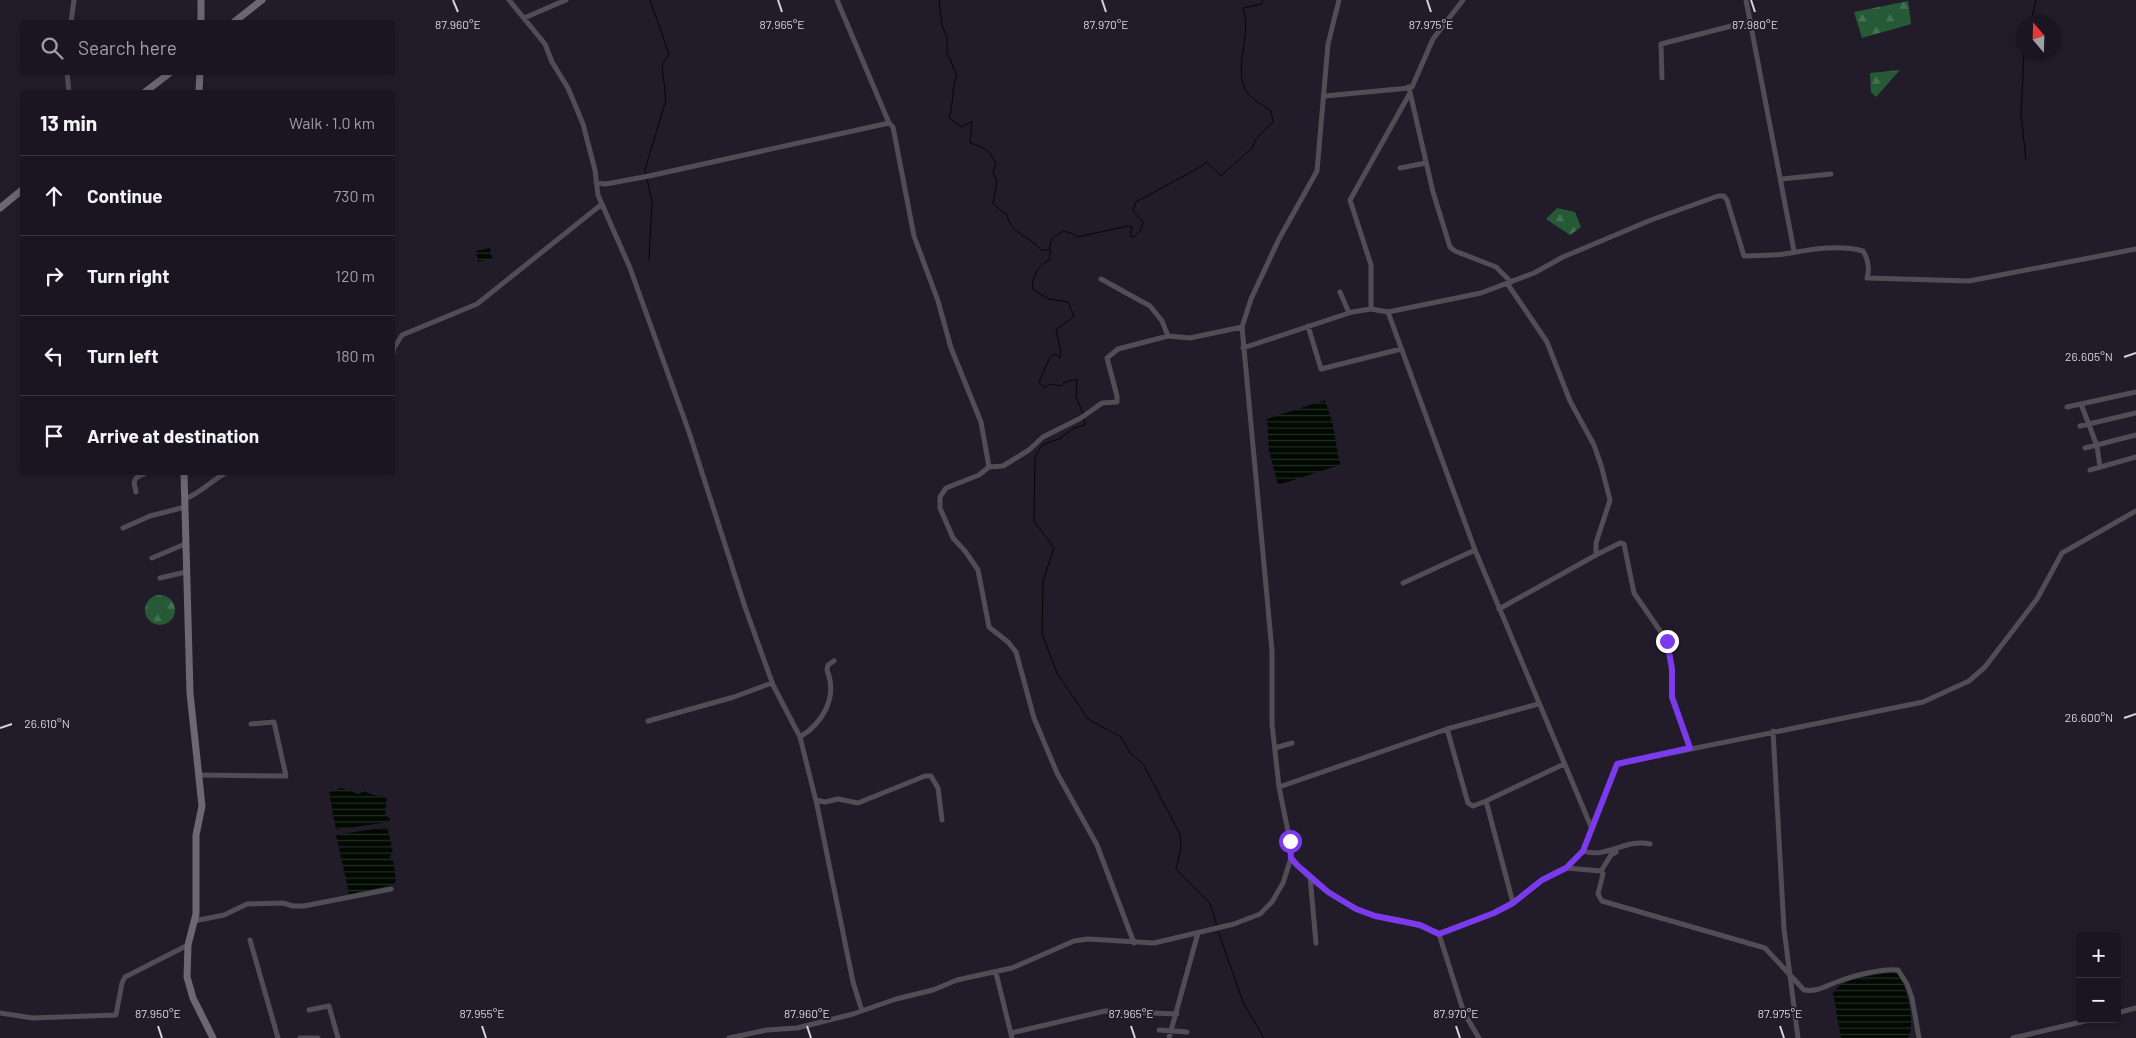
<!DOCTYPE html>
<meta charset="utf-8">
<style>
:root{--surface:#1a1520;--page:#231e29;--text:#f1f3f6;--muted:#9f9fa5;--line:#38343e}
body{margin:0;font-family:Barlow,sans-serif;background:var(--page);color:var(--text)}
.controls{position:absolute;right:15px;bottom:15px;display:grid;overflow:hidden;border-radius:5px;box-shadow:0 2px 8px #0003}
.controls button{width:45px;height:45px;display:grid;place-items:center;padding:0;border:0;border-bottom:1px solid var(--line);background:var(--surface);color:var(--text);font:25px sans-serif}
.compass{position:absolute;left:2016px;top:15px;width:45px;height:45px;border-radius:50%;background:var(--surface);box-shadow:0 2px 8px #0003;rotate:341deg}
.stop{position:absolute;width:15px;height:15px;margin:-11px;border:4px solid #7c3aed;border-radius:50%;background:#fff}
.stop.end{background:#7c3aed;border-color:#fff;box-shadow:0 1px 5px #0008}
.list{margin:0;padding:0;list-style:none}
h2{display:flex;justify-content:space-between;align-items:center;height:65px;margin:0;padding:0 20px;font-size:21px}
h2 small{font-size:16px;font-weight:400;color:var(--muted)}
.list li{display:grid;grid-template-columns:32px 1fr auto;gap:15px;align-items:center;box-sizing:border-box;height:80px;padding:0 20px;border-top:1px solid var(--line)}
.list b{display:block;font-size:19px;white-space:nowrap}
.list em{font-size:16px;font-style:normal;color:var(--muted)}
.icon{flex:none;width:28px;height:28px;fill:none;stroke:currentColor;stroke-width:2;stroke-linecap:round;stroke-linejoin:round}
.map{position:relative;flex:none;width:2136px;height:1038px;overflow:hidden}
.search{position:absolute;background:var(--surface);box-shadow:0 2px 8px #0003;left:20px;top:20px;width:375px;height:55px;display:flex;align-items:center;gap:12px;box-sizing:border-box;padding:0 18px;border-radius:5px;color:var(--muted);font-size:19px}
.panel{position:absolute;background:var(--surface);box-shadow:0 2px 8px #0003;left:20px;top:90px;width:375px;height:385px;border-radius:5px}
.map>svg:first-child{display:block}
</style>
<div class="map">
<svg width="2136" height="1038" viewBox="0 0 2136 1038">
<defs>
<pattern id="forest-firs" width="22" height="20" patternUnits="userSpaceOnUse" patternTransform="scale(1.25)"><rect width="22" height="20" fill="#265a37"/><path d="M5 1l3.5 6h-7zM16 11l3.5 6h-7z" fill="#457153"/></pattern>
<pattern id="water-rules" width="6" height="5" patternUnits="userSpaceOnUse" patternTransform="scale(1.25)"><rect width="6" height="5" fill="#000a00"/><path d="M0 2.5h6" fill="none" stroke="#242d25"/></pattern>
</defs>
<rect width="100%" height="100%" fill="#221c2a"/>
<!-- forest -->
<path fill="url(#forest-firs)" d="M1908,1L1911,24L1862,38L1854,12Z
M1900,70L1876,97L1871,92L1870,73Z
M1557,208L1575,212L1581,227L1570,235L1546,219Z
M145 610a15 15 0 1 1 30 0a15 15 0 1 1-30 0Z"/>
<!-- water -->
<path fill="url(#water-rules)" d="M490,248L492,259L478,262L476,251Z
M1325,400L1333,425L1340,465L1278,485L1269,451L1267,419Z
M342,788L358,794L365,791L370,794L387,798L385,814L390,819L389,822L336,830L329,792Z
M385,827L388,830L393,853L389,857L393,859L396,880L393,885L349,894L336,835Z
M1890,973L1898,974C1907,985 1916,1026 1908,1038H1841L1833,993C1842,978 1874,975 1890,973Z"/>
<g fill="none" stroke-linecap="round" stroke-linejoin="round">
<!-- stream -->
<path stroke="#000a00" stroke-width="1" d="M939,0L942,26L947,37V53L957,75C951,90 954,103 949,118L962,127L972,121L970,143C984,147 991,151 996,165L993,171L997,181L993,204L1007,215C1010,234 1031,237 1041,250H1051L1049,260C1037,268 1033,274 1032,289L1049,299L1068,302L1074,316L1056,330L1061,351L1060,358L1055,354L1050,357L1039,382L1044,388L1050,384L1061,386L1065,382L1077,379L1076,396L1083,414
M2031,22L2036,0
M2024,52L2021,114L2026,160
M646,175L645,169L666,100L662,66L669,54L650,0
M647,179L652,202L649,260
M1049,249L1052,238L1063,231L1071,233L1077,237L1128,226L1132,227L1130,236L1134,237L1141,230L1143,222L1133,211L1136,202L1202,166L1206,162L1221,176L1252,148L1256,139L1273,122L1271,111C1265,106 1255,102 1249,95C1230,73 1253,35 1243,8L1262,4V0
M1084,418L1085,425L1074,428L1059,439L1042,445L1035,457L1034,521L1054,548L1043,581L1042,634L1057,673L1088,719L1121,737L1130,753L1143,764L1180,834L1181,848L1176,869L1210,903L1217,927
M1218,931L1243,1002L1264,1038"/>
<!-- street -->
<path stroke="#504d55" stroke-width="5" d="M509,0L545,44L552,62L568,88L583,124L595,170L598,195L630,268L689,432L745,607L773,685L800,737L817,805L853,982L862,1011
M837,0L889,123
M1746,0L1794,251
M524,18L566,0
M71,22L74,0
M67,72L69,92
M1662,78L1661,44L1751,21
M1408,87H1412L1433,39L1463,0
M1325,96L1409,88L1433,192L1450,247L1455,251L1496,267L1511,282
M1400,168L1426,163
M1782,179L1831,174
M596,183L606,184L649,176L889,123L893,127L914,236L938,301L951,348L981,422L989,467
M1101,279L1150,306L1162,321L1168,336
M1507,283L1547,342L1570,401L1594,445L1601,465L1610,500L1596,543V555L1620,543L1624,544L1634,593L1667,641L1672,669V697L1690,747
M1340,292L1349,313
M1371,309V265L1350,200L1410,93
M1388,312L1475,550L1592,829
M1308,326L1321,369L1401,349
M1243,348L1352,312L1371,309L1388,312L1481,293L1534,273L1563,257L1651,220L1718,196H1724L1727,200L1744,256C1757,255 1771,256 1784,254C1809,250 1837,244 1863,251C1868,259 1870,268 1867,278L1969,281L2136,249
M392,358L394,348L402,335L477,304L602,204
M2081,404L2097,446L2100,467
M2067,407L2136,392
M2080,426L2136,413
M2085,448L2136,435
M2090,470L2136,457
M136,492L134,482L136,478L147,472
M185,499C201,493 212,480 227,472
M123,528L150,516L185,507
M152,558L185,544
M160,578L186,572
M1403,583L1475,550
M1499,609L1596,555
M648,721L734,697L772,683
M1447,729L1538,704
M1773,731L1784,929L1798,1038
M800,737C823,723 838,697 827,670L828,665L834,661
M1275,748L1292,743
M199,775L286,776L274,722L251,724
M1279,787L1447,729L1468,803L1473,806L1486,801
M816,800L825,802L838,799L858,803L925,776H931L938,788L942,820
M1583,851C1607,859 1626,838 1650,844
M1291,858C1309,881 1345,906 1373,915C1382,918 1393,918 1403,921C1416,923 1427,928 1439,934L1464,1013L1479,1038
M1566,868L1601,871L1603,874L1598,894L1602,901L1765,948L1804,990C1818,992 1825,986 1837,982C1852,976 1883,968 1898,970L1907,984L1912,998L1919,1038
M1601,871L1611,855L1616,852
M1310,876L1316,943
M1513,903L1486,801L1564,764
M194,921L224,915L247,904L283,903L293,906H304L391,889
M1439,934L1494,913L1513,903L1542,880L1566,868L1583,851L1617,764L1923,702L1969,681L1985,667L2037,599L2062,553L2136,511
M250,940L278,1038
M1134,943L1097,845L1057,773L1034,718L1016,652L1008,642L989,627L978,570L965,551L953,538L940,508V497L946,488L979,475L989,467L1003,466L1029,450L1043,437L1081,418L1102,403L1117,402V396L1107,358L1118,349L1168,336L1190,338L1242,327
M996,973L1012,1038
M309,1010L329,1006L338,1038
M0,1013L33,1018L116,1015L122,983L125,977L188,945
M2117,1013L2136,1008
M1159,1030L1187,1032
M1011,1033L1105,1011L1177,1014
M300,1038H318
M729,1038L767,1030L797,1028L853,1014L896,999L933,990L957,980L1012,968L1074,941L1088,939L1154,943L1234,924L1260,914L1272,902L1283,883L1291,858L1290,841L1279,787L1272,724V651L1242,327L1251,299L1279,239L1317,171L1328,44L1339,0
M1169,1038L1198,933
M2013,1038L2094,1019"/>
<!-- secondary -->
<path stroke="#6c6773" stroke-width="7" d="M201,22V0
M234,22L262,0
M145,92L171,72
M199,92L200,72
M0,208L22,190
M184,472L190,693L202,806L196,835V914L188,945L187,977L193,998L213,1038"/>
</g>
<g fill="none" stroke-linecap="round" stroke-linejoin="round">
<!-- route -->
<path stroke="#7c3aed" stroke-width="6" d="M1290,841L1291,858L1297,865L1328,892L1356,909L1375,916L1420,925L1439,934L1494,913L1513,903L1542,880L1566,868L1583,851L1617,764L1690,748L1672,697V669L1667,641"/>
</g>
<!-- ticks -->
<path fill="none" stroke="#d6d2dc" stroke-width="2" d="M453,0L458,12M778,0L782,12M1102,0L1106,12M1427,0L1431,12M1751,0L1755,12M2124,357L2136,353M2124,718L2136,714M0,728L12,724M158,1026L162,1038M482,1026L486,1038M807,1026L811,1038M1131,1026L1135,1038M1456,1026L1460,1038M1780,1026L1784,1038"/>
<g font-size="12" text-anchor="middle" fill="#d6d2dc" stroke="#221c2a" stroke-width="4" stroke-linejoin="round" paint-order="stroke">
<text x="458" y="29">87.960°E</text>
<text x="782" y="29">87.965°E</text>
<text x="1106" y="29">87.970°E</text>
<text x="1431" y="29">87.975°E</text>
<text x="1755" y="29">87.980°E</text>
<text x="2089" y="361">26.605°N</text>
<text x="2089" y="722">26.600°N</text>
<text x="47" y="728">26.610°N</text>
<text x="158" y="1018">87.950°E</text>
<text x="482" y="1018">87.955°E</text>
<text x="807" y="1018">87.960°E</text>
<text x="1131" y="1018">87.965°E</text>
<text x="1456" y="1018">87.970°E</text>
<text x="1780" y="1018">87.975°E</text>
</g>
</svg>
<div class="controls">
<button>+</button>
<button>−</button>
</div>
<svg class="compass" viewBox="-18 -18 36 36"><path d="M0-13l5 13h-10z" fill="#e53935"/><path d="M0 13l5-13h-10z" fill="#9f9fa5"/></svg>
<div class="stop" style="left:1290px;top:841px"></div>
<div class="stop end" style="left:1667px;top:641px"></div>
<div class="search"><svg class="icon" aria-label="search" viewBox="0 0 24 24"><circle cx="10" cy="10" r="6"/><path d="M15 15l6 6"/></svg>Search here</div>
<section class="panel">
<h2>13 min<small>Walk · 1.0 km</small></h2>
<ul class="list">
<li><svg class="icon" aria-label="ahead" viewBox="0 0 24 24"><path d="M12 20V5M6 11l6-6 6 6"/></svg><div><b>Continue</b></div><em>730 m</em></li>
<li><svg class="icon" aria-label="right" viewBox="0 0 24 24"><path d="M7 20v-9h11M14 6l5 5-5 5"/></svg><div><b>Turn right</b></div><em>120 m</em></li>
<li><svg class="icon" aria-label="left" viewBox="0 0 24 24"><path d="M17 20v-9H6M10 6l-5 5 5 5"/></svg><div><b>Turn left</b></div><em>180 m</em></li>
<li><svg class="icon" aria-label="arrive" viewBox="0 0 24 24"><path d="M6 21V4h12l-3 4 3 4H6"/></svg><div><b>Arrive at destination</b></div></li>
</ul>
</section>
</div>
